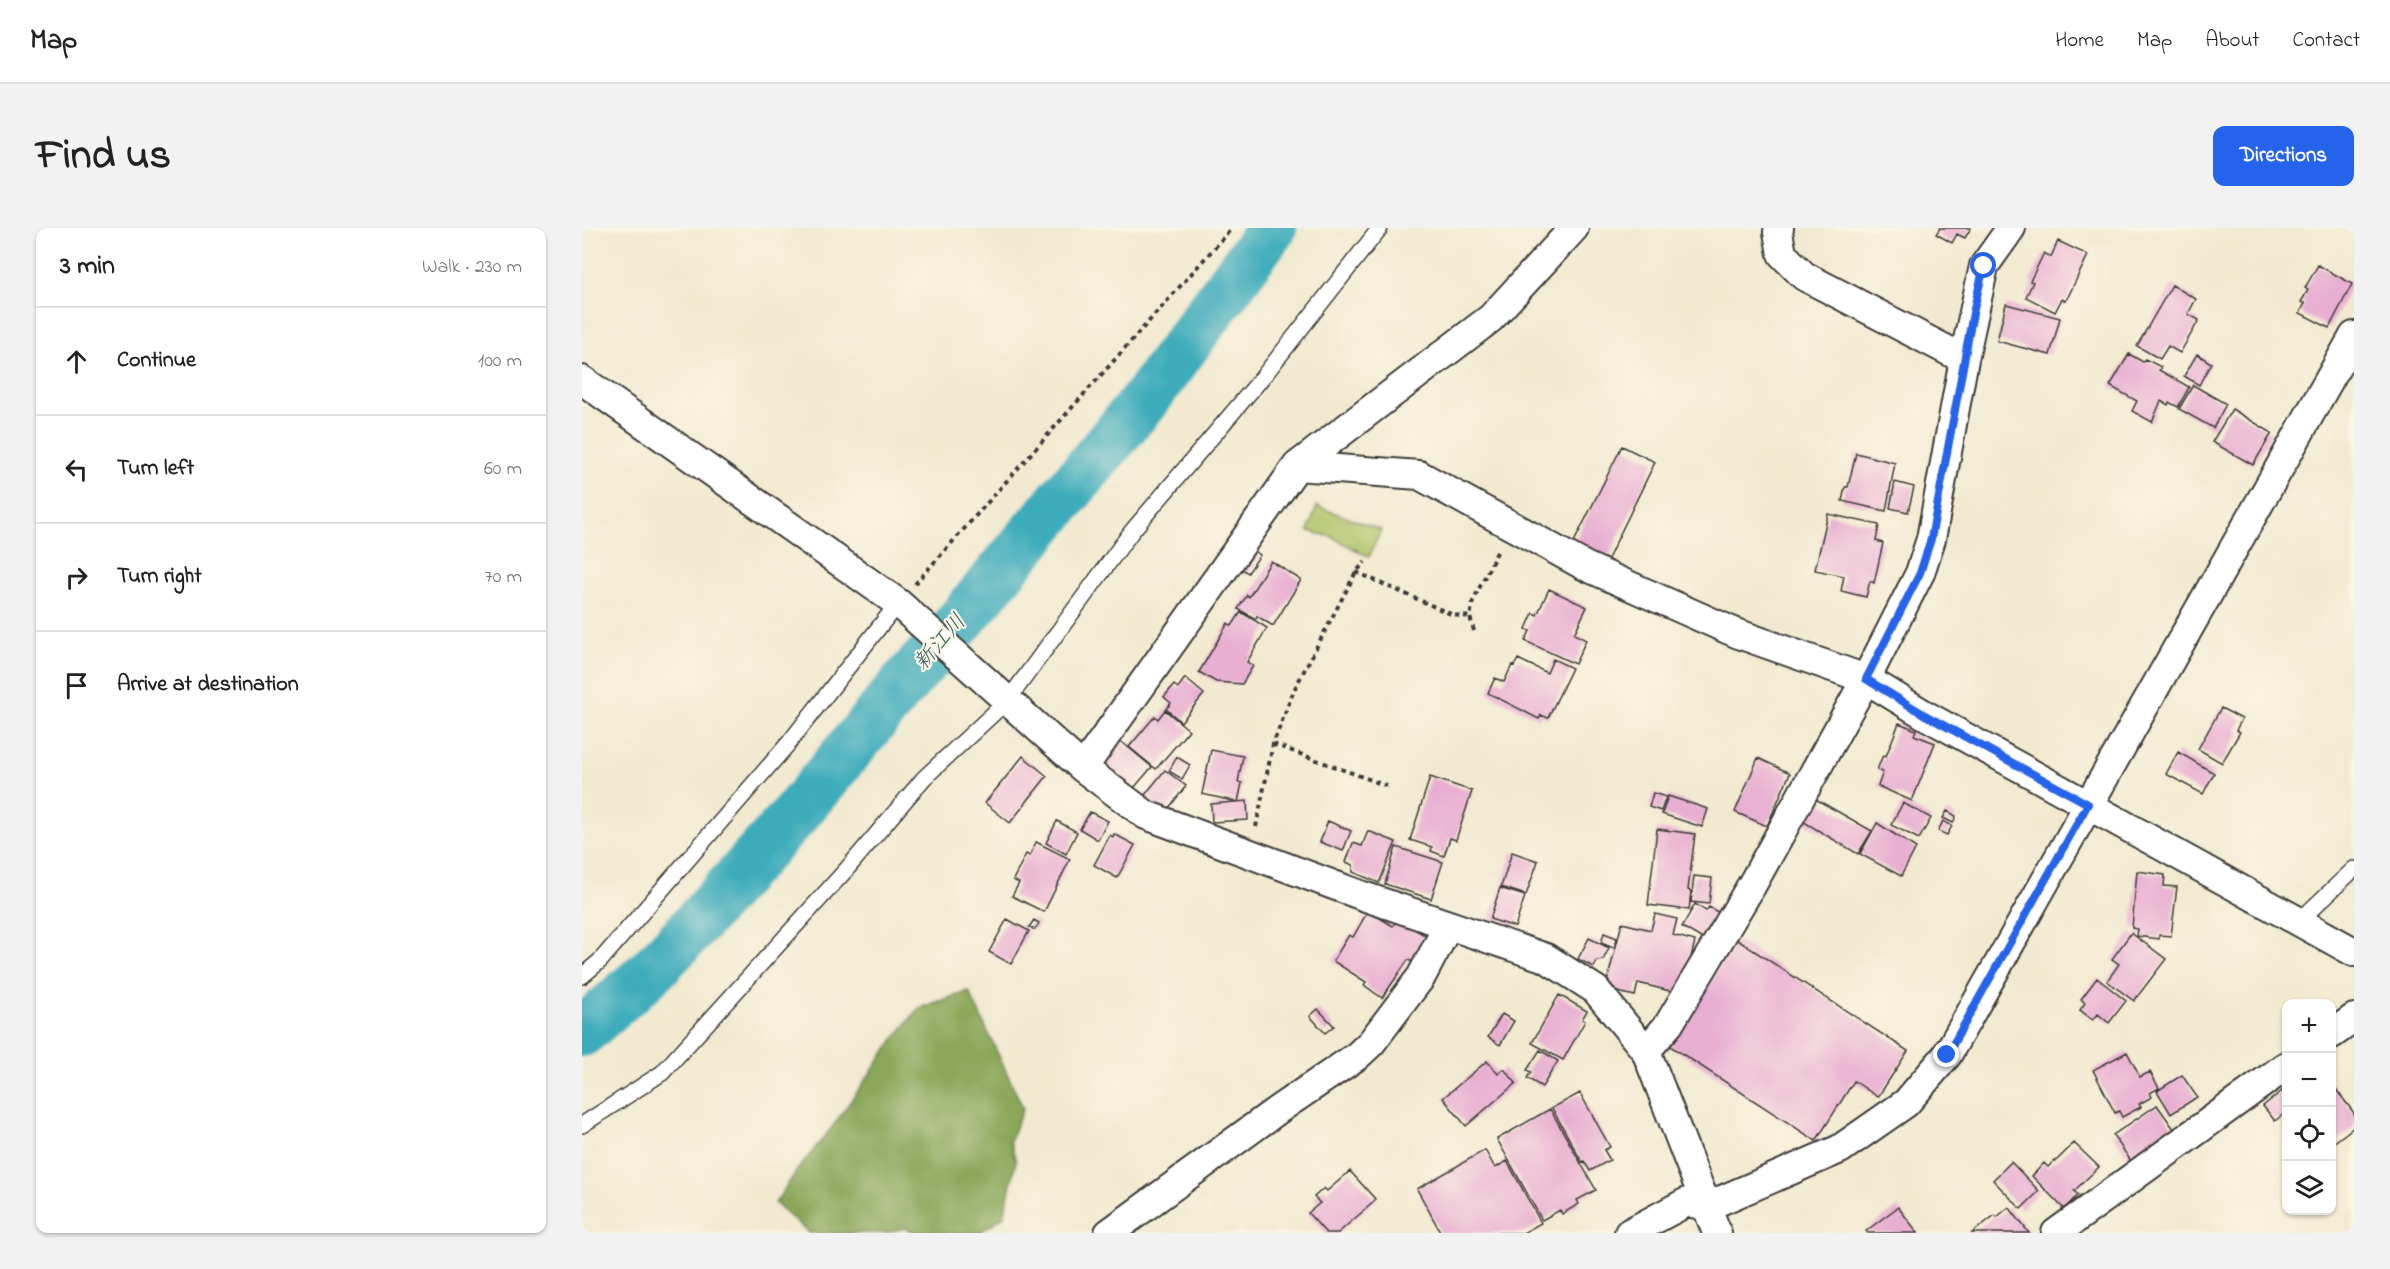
<!DOCTYPE html>
<meta charset="utf-8">
<style>
:root{--surface:#fff;--page:#f2f2f2;--text:#222;--muted:#767676;--line:#e0e0e0;--accent:#2563eb}
body{margin:0;font-family:"Indie Flower","Klee One",sans-serif;background:var(--page);color:var(--text)}
.controls{position:absolute;right:18px;bottom:18px;display:grid;overflow:hidden;border-radius:12px;box-shadow:0 2px 4px #0004}
.controls button{width:54px;height:54px;display:grid;place-items:center;padding:0;border:0;border-bottom:2px solid var(--line);background:var(--surface);color:var(--text);font:30px sans-serif}
.stop{position:absolute;width:18px;height:18px;margin:-14px;border:4px solid #2563eb;border-radius:50%;background:#fff}
.stop.end{background:#2563eb;border-color:#fff;box-shadow:0 2px 6px #0008}
.list{margin:0;padding:0;list-style:none}
h2{display:flex;justify-content:space-between;align-items:center;height:78px;margin:0;padding:0 24px;font-size:26px}
h2 small{font-size:20px;font-weight:400;color:var(--muted)}
.list li{display:grid;grid-template-columns:39px 1fr auto;gap:18px;align-items:center;box-sizing:border-box;height:108px;padding:0 24px;border-top:2px solid var(--line)}
.list b{display:block;font-size:22px;white-space:nowrap}
.list em{font-size:20px;font-style:normal;color:var(--muted)}
.icon{flex:none;width:33px;height:33px;fill:none;stroke:currentColor;stroke-width:2;stroke-linecap:round;stroke-linejoin:round}
.map{position:relative;flex:none;width:1772px;height:1005px;overflow:hidden;border-radius:12px}
header{display:flex;align-items:center;gap:36px;box-sizing:border-box;height:84px;padding:0 30px;background:var(--surface);border-bottom:2px solid var(--line)}
header strong{font-size:28px}
nav{display:flex;gap:33px;margin-inline-start:auto;font-size:21px}
.intro{display:flex;align-items:center;justify-content:space-between;box-sizing:border-box;height:144px;padding:0 36px}
h1{margin:0;font-size:42px}
.button{padding:15px 27px;border-radius:12px;background:var(--accent);color:#fff;font-size:21px;font-weight:700}
main{display:flex;gap:36px;padding:0 36px}
aside{flex:1;background:var(--surface);border-radius:12px;box-shadow:0 2px 4px #0004}
.map>svg:first-child{display:block}
</style>
<header>
<strong>Map</strong>
<nav><a>Home</a><a>Map</a><a>About</a><a>Contact</a></nav>
</header>
<div class="intro"><h1>Find us</h1><a class="button">Directions</a></div>
<main>
<aside>
<h2>3 min<small>Walk · 230 m</small></h2>
<ul class="list">
<li><svg class="icon" aria-label="ahead" viewBox="0 0 24 24"><path d="M12 20V5M6 11l6-6 6 6"/></svg><div><b>Continue</b></div><em>100 m</em></li>
<li><svg class="icon" aria-label="left" viewBox="0 0 24 24"><path d="M17 20v-9H6M10 6l-5 5 5 5"/></svg><div><b>Turn left</b></div><em>60 m</em></li>
<li><svg class="icon" aria-label="right" viewBox="0 0 24 24"><path d="M7 20v-9h11M14 6l5 5-5 5"/></svg><div><b>Turn right</b></div><em>70 m</em></li>
<li><svg class="icon" aria-label="arrive" viewBox="0 0 24 24"><path d="M6 21V4h12l-3 4 3 4H6"/></svg><div><b>Arrive at destination</b></div></li>
</ul>
</aside>
<div class="map">
<svg width="1772" height="1005" viewBox="0 0 1772 1005">
<rect width="100%" height="100%" fill="#fcf5e5"/>
<filter id="ink" filterUnits="userSpaceOnUse"><feTurbulence type="fractalNoise" baseFrequency=".0167" numOctaves="2"/><feDisplacementMap in="SourceGraphic" scale="12" xChannelSelector="R" yChannelSelector="G"/><feConvolveMatrix kernelMatrix="1 2 1 2 8 2 1 2 1" color-interpolation-filters="sRGB"/></filter>
<filter id="wash" filterUnits="userSpaceOnUse"><feTurbulence type="fractalNoise" baseFrequency=".008" numOctaves="4" result="noise"/><feDisplacementMap in="SourceGraphic" scale="24" xChannelSelector="R" yChannelSelector="G"/><feGaussianBlur stdDeviation="1.35" result="paint"/><feColorMatrix in="noise" values="0 0 0 0 0 0 0 0 0 0 0 0 0 0 0 0 0 1.4 0 .05"/><feComposite in="paint" operator="in"/></filter>
<g filter="url(#wash)">
<rect width="100%" height="100%" fill="#f1ead0"/>
<!-- green -->
<path fill="#adc165" stroke="#646e40" stroke-width="1.5" d="M735,278L799,302L787,329L750,309L726,303Z"/>
<!-- forest -->
<path fill="#8aa75a" stroke="#53623b" stroke-width="1.5" d="M387,763L441,880L428,913L434,933L422,988L397,1005H336L322,1000L303,1005H227L193,975L216,941L251,898L313,810L337,780Z"/>
<g fill="none" stroke-linecap="round" stroke-linejoin="round">
<!-- river -->
<path stroke="#3eacbb" stroke-width="50" d="M0,804L67,745L104,707L210,590L327,450L364,410L562,173L690,0"/>
</g>
<g id="blocks">
<!-- building -->
<path fill="#e8afd1" d="M1358,0H1389L1383,10L1375,6L1370,15L1354,6Z
M1476,13L1506,27L1484,73L1480,71L1473,84L1444,69L1451,54L1448,53L1462,25L1469,29Z
M1736,37L1770,56L1747,100L1718,85L1723,75L1719,74L1726,62L1723,60Z
M1590,57L1614,71L1606,86L1617,92L1598,125L1586,118L1578,131L1555,118Z
M1424,76L1478,90L1468,127L1415,113Z
M1547,126L1561,134L1563,131L1579,139L1577,142L1607,159L1596,179L1587,174L1586,177L1579,173L1570,194L1550,183L1555,173L1528,158Z
M1615,126L1629,135L1617,157L1602,148Z
M1611,157L1644,176L1631,200L1597,181Z
M1650,181L1690,205L1671,237L1630,214Z
M1040,218L1073,234L1023,337L989,320Z
M1274,225L1313,235L1304,283L1260,273L1263,259H1266Z
M1313,254L1332,259L1326,284L1308,280Z
M1246,286L1297,297L1294,313L1301,315L1292,355L1288,353L1284,369L1259,363L1262,348L1233,342Z
M670,321L678,327L666,345L657,339Z
M689,333L719,352L691,398L675,388L674,391L656,381L665,367L667,369Z
M967,361L1005,379L992,406L1004,412L993,436L943,413L948,403L944,401L951,385L955,387Z
M659,384L685,400L665,434L671,438L660,456L634,454L617,444L646,395L650,398Z
M936,431L965,445L971,431L990,440L966,490L959,487L957,491L906,465L913,450L922,454L930,437L932,438Z
M603,450L622,466L599,494L584,481L589,475L582,469L592,457L596,460Z
M1639,480L1660,491L1654,502L1658,504L1640,535L1616,521Z
M583,482L607,502L574,541L547,519L573,488L576,491Z
M1317,495L1334,502L1332,507L1353,515L1330,573L1296,558L1301,544L1295,542L1301,527L1304,528Z
M535,510L570,539L551,561L516,539Z
M629,522L661,528L656,554L660,555L656,574L620,566Z
M1596,524L1632,545L1621,566L1584,546Z
M441,528L465,548L428,595L403,575Z
M595,529L608,537L600,551L587,543Z
M1176,530L1208,545L1185,598L1153,584Z
M583,542L604,558L583,585L562,568Z
M848,549L890,563L874,612L868,610L862,628L849,623L850,619L828,612Z
M1071,565L1084,569L1079,583L1067,579Z
M1086,568L1126,581L1120,599L1080,586Z
M1230,569L1290,603L1276,626L1217,591Z
M665,573L666,592L630,594L629,576Z
M1321,575L1349,590L1337,611L1309,597Z
M1365,583L1374,588L1371,595L1361,590Z
M508,584L526,593L516,612L498,601Z
M475,593L495,604L484,626L464,615Z
M746,593L769,603L761,623L738,614Z
M1361,593L1370,598L1365,607L1356,603Z
M1295,595L1334,620L1319,648L1278,626Z
M1075,601L1113,606L1106,662L1109,663L1107,682L1066,677Z
M786,603L814,614L797,655L771,644V637L764,634L771,615L780,618Z
M532,606L553,617L535,650L512,637L528,607L531,609Z
M454,614L488,631L462,684L430,668L437,655L431,652L444,626L448,628Z
M814,619L861,634L849,671L803,656Z
M930,624L956,633L944,667L919,659Z
M1555,643L1583,647L1582,658L1595,659L1589,708L1577,707V711L1555,708L1556,701L1550,700Z
M1112,648L1130,650L1127,676L1109,674Z
M918,660L943,668L933,699L908,691Z
M1113,676L1124,683L1127,679L1141,687L1126,714L1100,699Z
M786,683L811,698L815,691L846,709L831,734L826,732L800,770L782,757L784,754L751,733L767,707L771,709Z
M1073,686L1095,691L1091,707L1113,713L1100,766L1056,755L1053,768L1023,761L1040,695L1069,702Z
M425,691L447,703L429,736L407,724Z
M452,692L457,695L453,702L447,699Z
M1022,705L1035,710L1032,720L1019,715Z
M1549,705L1584,731L1552,773L1525,753L1537,736L1530,731Z
M1007,710L1027,720L1021,732L1015,733L1012,739L996,731Z
M1154,711L1326,823L1296,869L1272,853L1234,913L1088,818Z
M1515,750L1544,773L1527,795L1516,786L1511,792L1498,782L1503,775L1499,771Z
M977,767L1005,783L1000,791L1003,793L981,832L950,815Z
M736,781L752,798L743,805L728,788Z
M920,786L932,793L918,817L906,809Z
M958,822L976,833L960,859L945,850L949,844L945,842Z
M1545,824L1558,849L1568,844L1577,860L1568,865L1570,869L1557,876L1559,879L1540,889L1537,883L1533,885L1511,842Z
M905,833L916,846L922,841L934,855L884,898L861,870Z
M1600,847L1615,869L1589,886L1575,863Z
M1750,856L1772,885V899L1750,916Z
M1700,863L1704,870V884L1693,893L1681,878Z
M998,865L1028,919L1022,922L1028,932L1008,943L1002,933L1000,934L970,880Z
M1575,877L1597,908L1553,939L1531,907Z
M968,881L1014,962L995,972L997,976L980,986L978,982L960,992L915,911Z
M1492,915L1517,939L1492,963L1496,967L1482,981L1450,948L1462,935L1466,939L1473,932L1474,933Z
M903,922L913,940L925,933L959,995L941,1005H859L835,961Z
M1429,934L1457,963L1439,981L1411,952Z
M768,943L794,972L756,1005H744L726,985L738,975L732,969L742,960L745,963Z
M1316,979L1336,1005H1286L1284,1003Z
M1427,979L1447,1005H1390L1413,987L1415,989Z"/>
</g>
</g>
<g filter="url(#ink)">
<use href="#blocks" fill-opacity="0" stroke="#3c3b37" stroke-width="1.5"/>
<g fill="none" stroke-linecap="round" stroke-linejoin="round">
<!-- lane casing -->
<g stroke="#3c3b37" stroke-width="18">
<path id="lane" d="M1717,693L1772,641
M0,748L18,733L206,516L316,375
M0,897L80,845L264,642L342,550L426,472L550,303L680,150L798,0"/>
</g>
<!-- street casing -->
<g stroke="#3c3b37" stroke-width="32">
<path id="street" d="M1197,0L1196,4L1200,26L1222,48L1382,131
M0,152L316,375L501,540L564,587L781,668L964,730L1014,762L1064,823L1135,1005
M715,238L909,90L992,0
M501,540L715,238L837,247L1003,338L1154,405L1284,451L1343,487L1772,724
M1750,806L1772,790
M1064,823L1087,796L1171,655L1284,451L1338,345L1349,311L1382,131L1402,38L1429,0
M527,1005L697,881L775,828L789,815L839,749L866,698
M1047,1005L1105,974L1126,978L1258,921L1324,875L1365,827L1772,108
M1474,1005L1704,838"/>
</g>
<!-- path -->
<path stroke="#3c3b37" stroke-width="4" stroke-dasharray="4.5 4.5" stroke-linecap="butt" d="M774,344L871,387L888,389
M333,356L650,0
M892,403L888,389L891,373L916,322
M691,516L808,559
M674,599L691,516L712,462L774,344L783,334"/>
<!-- lane -->
<use href="#lane" stroke="#fff" stroke-width="15"/>
<!-- street -->
<use href="#street" stroke="#fff" stroke-width="28"/>
</g>
</g>
<g fill="none" stroke-linecap="round" stroke-linejoin="round" filter="url(#ink)">
<!-- route -->
<path stroke="#2563eb" stroke-width="8" d="M1365,827L1506,576L1343,487L1284,451L1338,345L1349,311L1391,85L1402,38"/>
</g>
<g text-anchor="middle" dominant-baseline="central" stroke-width="4.5" stroke-linejoin="round" paint-order="stroke">
<!-- water labels -->
<g font-size="22" font-style="italic" fill="#2b5d64" stroke="#fcf5e5">
<text transform="translate(359 415) rotate(-49)">新江川</text>
</g>
</g>
</svg>
<div class="controls">
<button>+</button>
<button>−</button>
<button><svg class="icon" aria-label="locate" viewBox="0 0 24 24"><circle cx="12" cy="12" r="6"/><path d="M12 2v4M12 18v4M2 12h4M18 12h4"/></svg></button>
<button><svg class="icon" aria-label="layers" viewBox="0 0 24 24"><path d="M12 4l9 5-9 5-9-5zM3 14l9 5 9-5"/></svg></button>
</div>
<div class="stop" style="left:1402px;top:38px"></div>
<div class="stop end" style="left:1365px;top:827px"></div>
</div>
</main>
